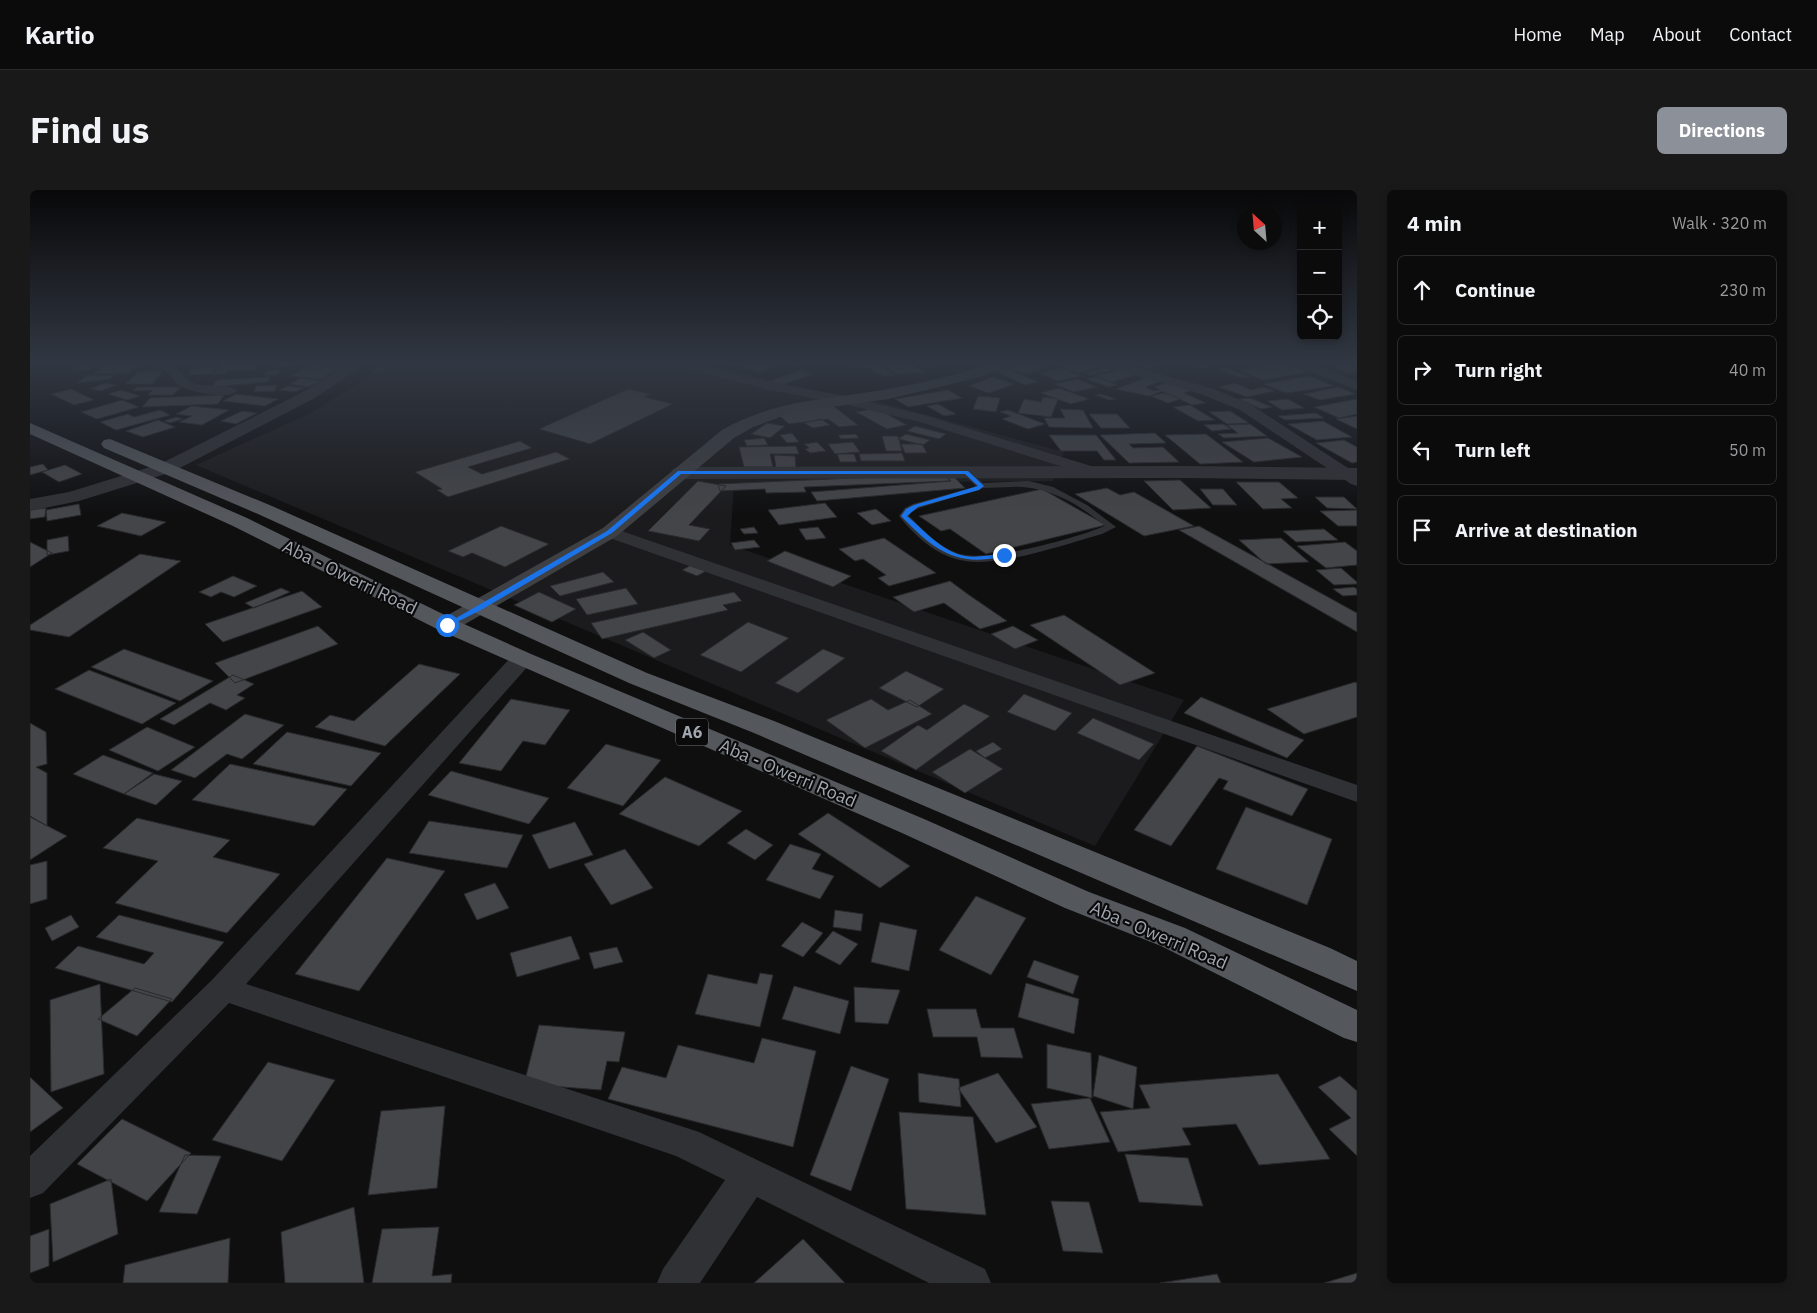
<!DOCTYPE html>
<meta charset="utf-8">
<style>
:root{--surface:#0b0b0c;--page:#19191a;--text:#f1f3f6;--muted:#9a9b9d;--line:#2b2b2d;--accent:#8c9099}
body{margin:0;font-family:"IBM Plex Sans",sans-serif;background:var(--page);color:var(--text)}
.controls{position:absolute;right:15px;top:15px;display:grid;overflow:hidden;border-radius:8px;box-shadow:0 2px 8px #0003}
.controls button{width:45px;height:45px;display:grid;place-items:center;padding:0;border:0;border-bottom:1px solid var(--line);background:var(--surface);color:var(--text);font:25px sans-serif}
.compass{position:absolute;left:1207px;top:15px;width:45px;height:45px;border-radius:50%;background:var(--surface);box-shadow:0 2px 8px #0003;rotate:334deg}
.stop{position:absolute;width:15px;height:15px;margin:-11px;border:4px solid #1a73e8;border-radius:50%;background:#fff}
.stop.end{background:#1a73e8;border-color:#fff;box-shadow:0 1px 5px #0008}
.list{margin:0;padding:0;list-style:none}
h2{display:flex;justify-content:space-between;align-items:center;height:65px;margin:0;padding:0 20px;font-size:21px}
h2 small{font-size:16px;font-weight:400;color:var(--muted)}
.list li{display:grid;grid-template-columns:32px 1fr auto;gap:15px;align-items:center;box-sizing:border-box;height:70px;margin:0 10px 10px;padding:0 10px;border:1px solid var(--line);border-radius:8px}
.list b{display:block;font-size:19px;white-space:nowrap}
.list em{font-size:16px;font-style:normal;color:var(--muted)}
.icon{flex:none;width:28px;height:28px;fill:none;stroke:currentColor;stroke-width:2;stroke-linecap:round;stroke-linejoin:round}
.map{position:relative;flex:none;width:1327px;height:1093px;overflow:hidden;border-radius:8px}
header{display:flex;align-items:center;gap:30px;box-sizing:border-box;height:70px;padding:0 25px;background:var(--surface);border-bottom:1px solid var(--line)}
header strong{font-size:24px}
nav{display:flex;gap:28px;margin-inline-start:auto;font-size:18px}
.intro{display:flex;align-items:center;justify-content:space-between;box-sizing:border-box;height:120px;padding:0 30px}
h1{margin:0;font-size:35px}
.button{padding:12px 22px;border-radius:8px;background:var(--accent);color:#fff;font-size:18px;font-weight:700}
main{display:flex;gap:30px;padding:0 30px}
aside{flex:1;background:var(--surface);border-radius:8px;box-shadow:0 2px 8px #0003}
.map>svg:first-child{display:block}
</style>
<header>
<strong>Kartio</strong>
<nav><a>Home</a><a>Map</a><a>About</a><a>Contact</a></nav>
</header>
<div class="intro"><h1>Find us</h1><a class="button">Directions</a></div>
<main>
<div class="map">
<svg width="1327" height="1093" viewBox="0 0 1327 1093">
<rect width="100%" height="100%" fill="#0f0f10"/>
<!-- built -->
<path fill="#1b1b1d" d="M361,172H663L779,199L850,212L1034,262L1023,291L704,293L700,355L1154,510L1065,656L166,275L281,223Z"/>
<!-- building -->
<path fill="#434548" stroke="#29292c" d="M171,172H191L186,176H165Z
M192,172H228L224,180L197,181L195,184H184Z
M249,172L269,173L264,177H243Z
M307,172L317,173L291,189L261,186L280,175L299,177Z
M699,172H749L754,173L730,182L710,176L705,177L693,174Z
M750,172H777L766,176Z
M842,172L865,185L853,186L836,177L824,179L817,176Z
M855,172H880L895,182L866,184L853,175L859,174Z
M885,172H899L908,176L898,178Z
M996,172H1006L1020,175L997,184L977,179Z
M1028,172H1053L1069,177L1049,183L1021,173Z
M1097,172H1143L1117,179Z
M1150,172H1164L1180,177L1172,179Z
M1253,172L1278,182L1233,190L1209,180Z
M76,174H110L98,183L63,184Z
M1327,174V182L1317,183L1303,176Z
M51,175L65,176L58,180L44,179Z
M351,175L360,176L351,183L342,182Z
M184,177L182,184L158,185L161,179Z
M1032,178L1051,186L1028,191L1009,183Z
M1076,178L1083,180L1061,185L1054,183Z
M1197,178L1220,187L1212,188L1189,180Z
M978,179L1008,192L995,195L965,181Z
M238,180H252L246,185H232Z
M771,180L783,184L752,195L740,191Z
M1090,180L1105,185L1082,192L1065,186Z
M133,181L122,194H96L108,182Z
M85,185L80,189L47,193L56,186Z
M1279,186L1304,196L1256,203L1234,194Z
M241,187L237,192L182,197L187,190Z
M963,187L984,194L959,203L939,196Z
M1066,187L1088,195L1078,197L1057,189Z
M1118,187L1131,191L1115,197L1123,201L1130,200L1125,197L1138,192L1162,200L1154,203L1176,213L1162,215L1132,201L1119,206L1086,199Z
M271,188L290,191L278,197L260,194Z
M1047,189L1067,197L1044,202L1024,194Z
M75,193L86,195L71,201L60,199Z
M1204,193L1222,200L1233,197L1244,201L1217,207L1189,197Z
M247,195L245,201L224,202L226,196Z
M258,196L273,198L265,202L249,200Z
M107,197H151L143,205H118L123,200L103,201Z
M1308,197L1325,204L1290,210L1274,204Z
M1029,198L1059,209L1041,214L1011,203Z
M41,199L64,210L44,215L21,204Z
M598,199L620,204L615,207L643,214L560,254L509,239Z
M91,200L110,206L97,210L78,204Z
M918,200L932,208L878,217L865,209Z
M1135,203L1151,209L1138,213L1121,206Z
M206,204L248,209L235,216L193,211Z
M1071,204L1086,209L1080,210L1065,205Z
M194,205L188,214L112,217L120,208Z
M948,206L970,208L966,222L943,219Z
M1013,207L1028,209L1021,227L988,223L994,209L1011,212Z
M1220,208L1242,217L1231,219L1209,209Z
M1258,209L1274,218L1252,220L1237,211Z
M1327,209V224L1309,228L1284,217Z
M92,210L109,217L67,229L51,222Z
M908,214L926,224L914,226L897,216Z
M802,215L828,235L809,237L798,229L759,234L744,221Z
M1160,215L1185,230L1168,231L1143,217Z
M162,216L199,220L172,235L149,232L162,226L146,224Z
M846,218L877,235L857,239L826,222Z
M1030,219L1053,220L1063,238L1019,237L1014,228H1035Z
M130,220L140,225L86,240L70,232L98,224L104,227Z
M978,220L1015,234L998,239L972,229L981,226L970,222Z
M212,221L227,223L206,234L191,231Z
M1200,221L1219,233L1197,234L1179,222Z
M1286,223L1294,228L1255,230L1248,226Z
M1059,224H1087L1100,238H1071Z
M1327,226V239L1306,229Z
M146,227L153,229L140,233L134,231Z
M791,229L800,235L783,238L774,233Z
M128,230L145,237L113,247L96,241Z
M1293,231L1322,247L1287,250L1258,234Z
M737,233L755,236L740,248L721,244Z
M1193,234L1201,239L1182,241L1174,235Z
M1220,234L1237,246L1194,248L1188,244L1208,243L1197,235Z
M885,236L916,244L909,249L877,241Z
M762,243L769,252L757,253L750,245Z
M1125,243L1136,253L1099,254L1103,258L1133,257L1149,272L1099,273L1070,245Z
M826,244L829,248L811,249L808,245Z
M876,244L900,250L893,255L868,249Z
M1176,244L1213,272L1170,274L1135,245Z
M1019,245H1066L1086,270H1074L1067,261H1031Z
M852,246H868L872,261H856Z
M734,248L738,255L717,256L714,250Z
M1238,248L1272,267L1224,272L1192,252Z
M1314,250L1327,257V272L1322,273L1286,253Z
M490,251L502,258L438,277L452,284L526,262L540,269L418,307L407,300L412,299L385,282Z
M787,252L796,261L780,263L775,259L779,258L774,254Z
M823,252L830,262L805,264L798,254Z
M871,254H892L897,263H875Z
M766,256L769,264H740L743,277H714L709,257Z
M872,263L875,271H831L829,264Z
M807,264H824L827,272H810Z
M744,265L765,266L766,278H746Z
M13,274L18,280L0,285V277Z
M35,275L52,284L29,292L12,282Z
M915,284L920,291L774,297L776,302L736,303L735,299L690,301L688,294Z
M924,287L935,298L787,311L781,302L921,291L918,288Z
M1150,290L1181,318L1143,320L1114,291Z
M668,291L696,296L659,335L680,339L669,351L618,341Z
M1206,292H1249L1268,308L1251,309L1262,318L1233,319Z
M1077,298L1090,305L1104,302L1164,336L1114,346L1045,304Z
M1012,299L1076,335L956,364L920,339L911,341L889,326Z
M1170,299H1193L1207,315H1183Z
M1285,307H1314L1327,319L1297,318Z
M795,313L807,327L749,335L738,320Z
M49,314L51,325L17,331L16,320Z
M16,318L15,327L0,329V320Z
M846,319L861,331L842,335L827,323Z
M1327,320V336H1308L1290,321Z
M92,323L136,332L111,346L67,336Z
M471,336L519,354L475,377L442,363L433,367L418,361Z
M1169,336L1327,423V442L1149,340Z
M724,337L728,343L714,344L710,339Z
M788,337L796,348L776,350L769,339Z
M1294,339L1308,350L1266,352L1253,341Z
M38,346L39,361L17,365V350Z
M854,348L906,383L859,396L848,388L856,385L833,369L825,371L809,359Z
M1251,348L1279,372L1236,374L1209,350Z
M724,350L730,357L705,360L701,353Z
M0,352L22,363L0,377Z
M1315,352L1327,361V375L1296,378L1267,356Z
M755,361L821,386L803,397L737,371Z
M110,364L151,371L39,447L0,440V435Z
M663,374L678,380L667,386L652,380Z
M1311,378L1327,392V394L1304,395L1286,380Z
M573,382L584,392L530,406L520,396Z
M203,386L227,396L204,407L191,402L181,407L169,402Z
M920,391L939,405L977,431L950,439L914,413L884,422L863,407Z
M1324,397L1327,399V405L1313,406L1303,399Z
M251,398L260,402L224,418L215,413Z
M596,398L608,414L557,425L546,409Z
M272,401L292,417L193,452L175,434Z
M509,402L546,419L522,432L484,415Z
M704,402L712,411L693,415L698,420L572,449L561,433Z
M1034,425L1125,483L1090,495L1000,435Z
M718,432L759,448L711,482L670,465Z
M288,436L308,454L205,493L185,473Z
M983,436L1008,450L985,459L961,444Z
M613,442L641,460L624,468L595,450Z
M94,459L183,491L150,511L61,477Z
M793,459L815,468L768,503L745,493Z
M389,474L430,484L355,556L285,537L300,525L324,531Z
M59,480L146,513L112,534L25,499Z
M876,481L914,499L887,517L849,498Z
M203,485L224,494L207,505L215,508L196,520L180,513L144,535L130,529Z
M1325,492L1327,493V527L1274,544L1237,519Z
M994,504L1042,523L1025,541L977,522Z
M1171,507L1274,550L1257,568L1154,523Z
M481,509L540,520L515,555L493,551L471,581L429,573Z
M841,509L858,520L880,510L902,524L835,558L796,530Z
M934,514L960,526L886,580L851,561L888,535L897,540Z
M215,524L254,535L212,569L197,564L165,588L141,580Z
M1063,528L1124,554L1109,570L1047,543Z
M0,533L16,542L17,574L6,577L17,583V636L0,626Z
M117,537L165,557L128,581L79,560Z
M257,542L351,563L321,596L223,574Z
M963,552L972,559L955,568L946,561Z
M576,554L631,570L593,616L537,598Z
M1167,556L1278,599L1262,626L1193,599L1198,591L1189,588L1141,656L1104,640Z
M940,559L973,579L935,603L902,582Z
M73,565L123,583L94,604L43,584Z
M200,574L317,599L284,636L162,610Z
M421,581L519,608L499,634L398,605Z
M124,584L152,591L126,615L94,604Z
M635,587L712,621L669,656L589,624Z
M1216,617L1302,649L1277,715L1186,679Z
M798,623L880,676L850,698L768,644Z
M0,627L37,646L0,670Z
M107,628L200,650L183,667L250,684L197,743L85,713L128,671L73,658Z
M399,631L493,645L477,678L379,663Z
M545,632L563,665L519,679L502,645Z
M716,639L743,655L725,670L697,653Z
M760,654L791,664L782,679L804,686L790,709L736,690Z
M595,659L623,698L581,715L554,674Z
M357,668L415,681L329,801L265,784Z
M17,671V709L0,714V675Z
M465,693L479,718L447,730L434,704Z
M946,706L996,728L961,785L909,760Z
M805,720L833,724L831,741L803,737Z
M41,725L49,737L22,751L15,738Z
M89,725L194,752L142,812L25,778L48,756L114,774L124,763L66,747Z
M772,732L793,743L773,767L751,756Z
M850,732L887,740L879,781L841,772Z
M803,741L828,754L810,775L785,762Z
M541,746L550,769L487,787L480,763Z
M587,757L593,772L564,779L559,763Z
M1004,770L1049,786L1043,804L997,787Z
M730,783L743,785L730,837L665,824L678,784L727,794Z
M996,793L1049,809L1044,844L988,827Z
M70,794L74,884L21,902L20,810Z
M764,796L819,811L810,844L752,829Z
M824,797L870,800L858,834L825,832Z
M105,798L142,809L107,846L68,829Z
M897,819H946L951,838H984L993,868L951,867L947,847H903Z
M509,835L595,842L589,872L577,871L571,900L494,894Z
M732,848L786,861L763,957L578,909L592,877L636,888L648,855L724,873Z
M1017,854L1061,863L1062,908L1017,898Z
M1069,865L1107,877L1103,919L1063,906Z
M238,872L305,890L252,971L182,950Z
M821,876L859,889L821,1001L780,985Z
M888,883L929,889L931,917L889,912Z
M968,883L1007,937L966,953L928,898Z
M1248,884L1300,969L1229,975L1206,934L1152,938L1161,955L1088,962L1070,922L1120,918L1109,895Z
M1310,886L1327,901V966L1299,939L1321,928L1288,897Z
M0,887L33,918L0,942Z
M1060,908L1080,952L1019,959L1001,914Z
M415,916L407,998L338,1005L351,921Z
M869,922L943,927L956,1025L876,1019Z
M92,929L161,963L117,1011L47,974Z
M1095,964L1158,968L1173,1016L1109,1012Z
M155,965L191,966L167,1024L129,1022Z
M81,989L88,1044L23,1072L20,1014Z
M1021,1011L1059,1012L1073,1063L1033,1061Z
M324,1017L334,1093H255L251,1042Z
M409,1037L402,1086L422,1084L421,1093H342L352,1039Z
M19,1039V1076L0,1083V1046Z
M200,1048L198,1093H93L95,1075Z
M773,1049L815,1093H724Z
M1327,1083V1093H1294Z
M1187,1084L1191,1093H1130Z"/>
<g fill="none" stroke-linecap="round" stroke-linejoin="round">
<!-- service -->
<path fill="#303135" fill-rule="evenodd" d="M936,280L953,293L999,291L1023,297L1057,315L1086,337L1072,344C1035,354 967,379 930,370C906,365 884,345 869,326L875,318L883,314L944,297L946,296L932,283ZM981,297C1016,295 1049,314 1075,336C1046,348 955,374 927,363C908,356 893,340 879,326L881,322L889,318L953,298Z"/>
<!-- minor -->
<path fill="#303135" fill-rule="evenodd" d="M120,172C152,168 144,186 166,194C176,197 201,193 207,201C199,210 160,202 150,196C144,193 142,186 137,182C131,178 124,177 120,172Z
M637,172H657L735,191L814,206L894,225L1074,280L1076,283L1074,286H1062L890,232L814,214L735,199L639,175Z
M1066,172H1085L1181,198L1220,214L1327,284V296L1321,294L1210,220L1171,204L1068,175Z
M1262,172H1278L1327,191V200L1264,175Z
M580,337L1327,595V612L574,346L571,342L574,338Z
M492,463L500,464L503,469L500,474L216,794L669,942L955,1079L961,1093H899L727,1007L670,1093H627L633,1079L695,990L646,966L199,813L13,1003L0,1008V966L182,790L484,464Z"/>
<!-- tertiary -->
<path fill="#303135" fill-rule="evenodd" d="M321,172H338L285,208L142,282L49,311L0,321V309L39,302L130,274L273,202Z
M1156,276L1327,278V290L1156,288L650,289L643,287L641,283L643,279L650,277Z"/>
<!-- secondary -->
<path fill="#3e4044" fill-rule="evenodd" d="M965,172H985L983,175L946,188L859,209L763,222L723,237L704,248L587,346L425,440L417,442L409,440L405,435L409,430L573,338L692,240C747,209 797,210 858,199C894,193 930,184 965,172Z"/>
<!-- trunk -->
<path fill="#54575c" fill-rule="evenodd" d="M0,233L217,328L425,430L501,464L894,629L1059,702L1155,738L1327,820V852L1314,848L1131,756L1035,718L872,643L409,440L203,336L0,244Z
M80,249L242,316L617,483L744,531L1300,758L1327,771V801L724,543L599,493L228,324L74,258L71,254L74,250Z"/>
</g>
<!-- sky -->
<linearGradient id="sky" x2="0" y2="1"><stop stop-color="#080809"/><stop offset="0.53" stop-color="#313742"/><stop offset="1" stop-color="#313742" stop-opacity="0"/></linearGradient>
<rect width="1327" height="325" fill="url(#sky)"/>
<!-- route -->
<path fill="#1a73e8" d="M648,281H938L954,296L949,300L888,317L877,326C894,340 912,362 935,366C947,368 961,365 974,363L977,365C972,368 965,368 958,369C920,374 897,353 871,326L876,319L884,315L948,296L935,284H651L582,343L451,420L419,436L414,435L577,341Z"/>
<g text-anchor="middle" dominant-baseline="central" stroke-width="4.5" stroke-linejoin="round" paint-order="stroke">
<!-- shield labels -->
<rect fill="#0a0a0b" stroke="#74787e" stroke-width="1" x="646" y="528.5" width="32" height="27" rx="4"/>
<g font-size="16" font-weight="bold" fill="#a1a7b0">
<text x="662" y="542">A6</text>
</g>
<!-- street labels -->
<g font-size="18" fill="#a1a7b0" stroke="#0a0a0b">
<text transform="translate(320 387) rotate(26)">Aba - Owerri Road</text>
<text transform="translate(758 583) rotate(23)">Aba - Owerri Road</text>
<text transform="translate(1129 745) rotate(23)">Aba - Owerri Road</text>
</g>
</g>
</svg>
<div class="controls">
<button>+</button>
<button>−</button>
<button><svg class="icon" aria-label="locate" viewBox="0 0 24 24"><circle cx="12" cy="12" r="6"/><path d="M12 2v4M12 18v4M2 12h4M18 12h4"/></svg></button>
</div>
<svg class="compass" viewBox="-18 -18 36 36"><path d="M0-13l5 13h-10z" fill="#e53935"/><path d="M0 13l5-13h-10z" fill="#9a9b9d"/></svg>
<div class="stop" style="left:417px;top:435px"></div>
<div class="stop end" style="left:974px;top:365px"></div>
</div>
<aside>
<h2>4 min<small>Walk · 320 m</small></h2>
<ul class="list">
<li><svg class="icon" aria-label="ahead" viewBox="0 0 24 24"><path d="M12 20V5M6 11l6-6 6 6"/></svg><div><b>Continue</b></div><em>230 m</em></li>
<li><svg class="icon" aria-label="right" viewBox="0 0 24 24"><path d="M7 20v-9h11M14 6l5 5-5 5"/></svg><div><b>Turn right</b></div><em>40 m</em></li>
<li><svg class="icon" aria-label="left" viewBox="0 0 24 24"><path d="M17 20v-9H6M10 6l-5 5 5 5"/></svg><div><b>Turn left</b></div><em>50 m</em></li>
<li><svg class="icon" aria-label="arrive" viewBox="0 0 24 24"><path d="M6 21V4h12l-3 4 3 4H6"/></svg><div><b>Arrive at destination</b></div></li>
</ul>
</aside>
</main>
